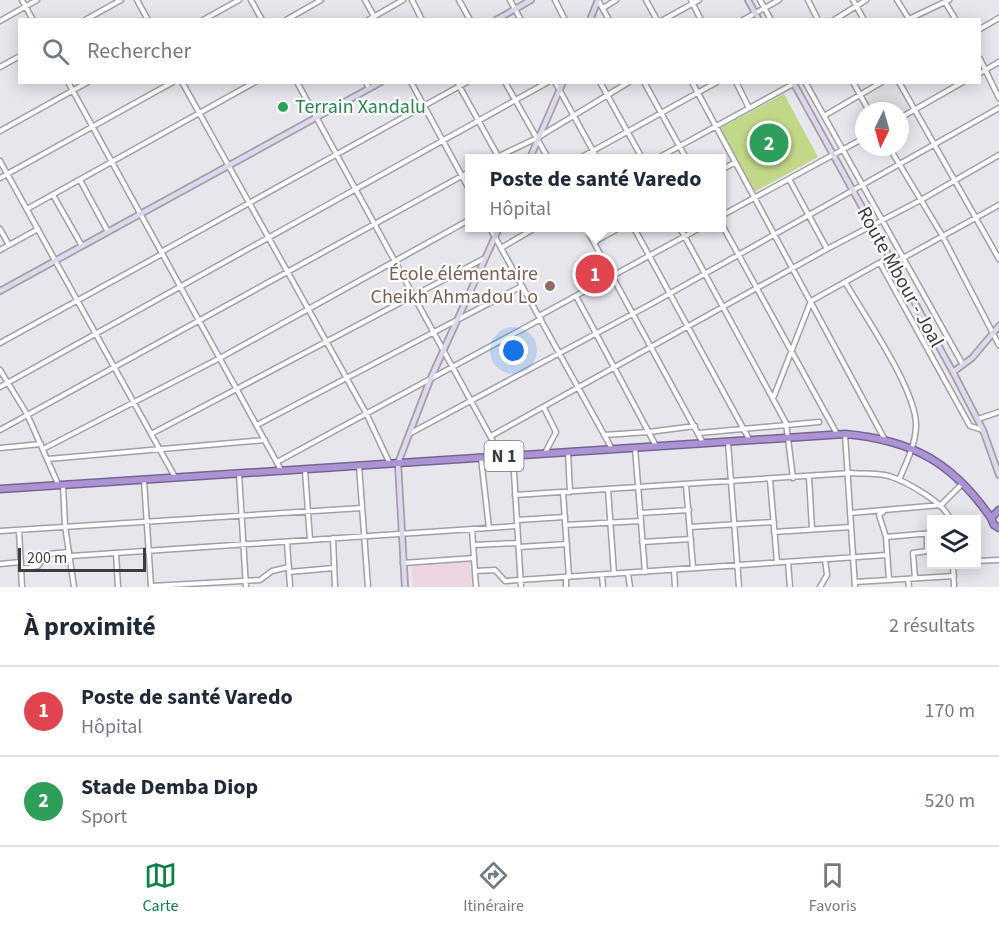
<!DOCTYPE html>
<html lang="fr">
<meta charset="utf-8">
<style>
:root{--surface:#fff;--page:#f6f6f7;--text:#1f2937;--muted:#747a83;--line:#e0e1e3;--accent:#0b8043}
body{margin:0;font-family:"Source Sans 3",sans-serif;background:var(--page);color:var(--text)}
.controls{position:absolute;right:18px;bottom:18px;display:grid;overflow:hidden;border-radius:0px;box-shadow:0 3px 15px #0003}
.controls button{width:54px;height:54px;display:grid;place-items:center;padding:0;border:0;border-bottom:2px solid var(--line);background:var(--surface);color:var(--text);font:30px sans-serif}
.compass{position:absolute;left:855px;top:102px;width:54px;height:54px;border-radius:50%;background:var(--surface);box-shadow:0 3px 15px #0003;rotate:185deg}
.scale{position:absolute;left:18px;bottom:15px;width:128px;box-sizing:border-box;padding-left:6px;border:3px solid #3c3c3e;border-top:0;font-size:16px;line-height:21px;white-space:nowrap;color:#3c3c3e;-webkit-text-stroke:4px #fff;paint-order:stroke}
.you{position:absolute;left:514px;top:351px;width:21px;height:21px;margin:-15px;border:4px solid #fff;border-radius:50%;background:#1a73e8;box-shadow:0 0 0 9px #1a73e833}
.badge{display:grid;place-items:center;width:39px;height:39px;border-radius:50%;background:var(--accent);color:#fff;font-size:20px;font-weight:700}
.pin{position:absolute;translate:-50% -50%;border:3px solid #fff;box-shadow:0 2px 6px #0006}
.popup{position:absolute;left:465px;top:154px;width:261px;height:78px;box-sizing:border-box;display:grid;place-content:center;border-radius:0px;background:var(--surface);filter:drop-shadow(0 2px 4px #0005);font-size:20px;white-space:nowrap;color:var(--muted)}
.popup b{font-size:22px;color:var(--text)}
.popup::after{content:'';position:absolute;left:50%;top:100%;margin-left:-12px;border:12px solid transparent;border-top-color:var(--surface)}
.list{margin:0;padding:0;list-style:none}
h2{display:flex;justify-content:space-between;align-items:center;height:78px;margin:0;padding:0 24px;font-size:26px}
h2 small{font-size:20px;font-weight:400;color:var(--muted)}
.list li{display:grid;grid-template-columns:39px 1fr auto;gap:18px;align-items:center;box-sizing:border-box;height:90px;padding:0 24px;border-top:2px solid var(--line)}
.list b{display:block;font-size:22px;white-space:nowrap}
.list p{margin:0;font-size:20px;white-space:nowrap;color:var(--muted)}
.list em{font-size:20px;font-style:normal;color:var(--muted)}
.icon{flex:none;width:33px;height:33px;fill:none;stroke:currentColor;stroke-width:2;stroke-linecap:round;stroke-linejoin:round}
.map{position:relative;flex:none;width:999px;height:587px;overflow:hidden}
.search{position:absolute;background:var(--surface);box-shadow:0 3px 15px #0003;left:18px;right:18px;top:18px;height:66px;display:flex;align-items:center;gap:15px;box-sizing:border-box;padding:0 21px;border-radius:0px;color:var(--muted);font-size:22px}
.sheet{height:258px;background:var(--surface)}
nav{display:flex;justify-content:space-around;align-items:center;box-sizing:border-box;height:84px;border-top:2px solid var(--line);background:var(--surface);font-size:16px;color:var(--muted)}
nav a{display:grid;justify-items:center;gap:3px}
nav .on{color:var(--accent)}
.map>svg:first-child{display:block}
</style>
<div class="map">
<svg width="999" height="587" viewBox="0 0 999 587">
<rect width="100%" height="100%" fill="#e7e6ed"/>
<!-- education -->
<path fill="#edd6e2" d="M470,561L472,587H413L412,564Z"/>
<!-- pitch -->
<path fill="#c2d889" d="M784,94L818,157L754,192L720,128Z"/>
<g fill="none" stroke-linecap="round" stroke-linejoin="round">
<!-- minor casing -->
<g stroke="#a0a0a6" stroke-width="7">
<path id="minor" d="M22,0L33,20
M137,0L148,20
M251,0L262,20
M365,0L376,20
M412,0L422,20
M459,0L470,20
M510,0L521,20
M555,0L565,20
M598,0L609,20
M646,0L657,20
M691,0L701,20
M760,0L771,20
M808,0L818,20
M853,0L864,20
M897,0L909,19L949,0
M945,2L956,20
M603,8L616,0
M85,20L121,0
M203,20L239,0
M286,20L321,0
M368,20L403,0
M663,20L699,0
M743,20L779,0
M834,20L866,0
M0,21L37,0
M980,29L999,18
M980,59L999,98
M0,67L20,56
M980,73L999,62
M68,82L281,470
M182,82L366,413L390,464
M297,82L501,456
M366,82L369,89
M411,82L469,189
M457,82L499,158
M505,82L548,158
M555,82L597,158
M600,82L642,158
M644,82L686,158
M692,82L885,440
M736,82L749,108
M805,82L963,365
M853,82L869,111
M899,82L999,259
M824,116L882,82
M900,118L963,82
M0,131L88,82
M889,147L942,235L999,345
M495,158L537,138L629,82
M580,158L717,82
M658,158L795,83
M0,161L175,477
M721,170L734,163
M0,178L173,82
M789,179L827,249
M80,180L108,232
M53,195L82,246
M27,209L255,82
M721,216L864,138
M721,223L837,434
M490,228L612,449
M586,228L703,443
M634,228L749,439
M680,228L786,423L793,478
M0,229L9,245
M594,242L619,228
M501,248L535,228
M0,250L38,229
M161,252L467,82
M880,263L970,426L983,430
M894,263L999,205
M845,282C864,315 918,392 916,427C915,446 906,463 899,480
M576,296L656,446
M539,316L700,228
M0,343L162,254
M0,370L27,414L58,484
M0,387L548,82
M774,396L811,301L890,257
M544,408L556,432L545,453
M978,419L999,412
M257,425L522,286
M0,430L469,172
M699,433L819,422
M151,434L485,258
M409,434L653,303L999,108
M845,434L855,587
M604,435L649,432L695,426
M491,436L827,249L921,200L999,155
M728,442L739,587
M0,448L41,444
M635,448L645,572
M43,449L220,358L469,220
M568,452L570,492
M513,456L521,587
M481,458L489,528
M48,459L265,440
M277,462L541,319
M359,466L368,587
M305,470L310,540
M239,474L246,587
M809,477L812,529
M144,480L151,586
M770,480L777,562
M63,485L65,526L74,587
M686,485L693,568
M608,489L614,574
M563,492L569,577
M515,495L851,473C863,474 877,473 889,476C905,481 946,503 950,520
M883,512L879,515L886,537L889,580
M640,513L689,510
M850,513L941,505L963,483
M517,520L565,517
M565,525L641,521
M690,527L774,522
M472,529L476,587
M19,530L22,587
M0,531L362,508
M774,532L851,527
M886,537L932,533
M333,538L335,587
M287,542L290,587
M642,542L691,539
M474,545L518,543
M519,547L567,544
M116,553L118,587
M71,556L517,526
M976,561L999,560
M788,562L790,587
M403,563L474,558
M0,564L21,562
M953,564L954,587
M21,569L38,566L47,554L69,552
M674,570L675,587
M475,571L495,570L505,581L887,555
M289,572L334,568
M628,573L630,587
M602,575L603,587
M566,577V587
M915,578L913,553L927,551V533
M908,579L909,587
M855,582L954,576
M151,586L260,580L272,571L289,567
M820,587L827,575L825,559"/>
</g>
<!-- secondary casing -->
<g stroke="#a0a0a6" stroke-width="8">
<path id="secondary" d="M748,0L759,20
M496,20L531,0
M590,20L598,0
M793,82L953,372L983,430L999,475
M530,158L563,82
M0,291L381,82
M953,372L972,358L999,326
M405,587L398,463L430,380L499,228"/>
</g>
<!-- trunk casing -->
<g stroke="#776496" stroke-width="9">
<path id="trunk" d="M0,489L845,434C913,440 953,463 991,518
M999,510L991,518L994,525L999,528"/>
</g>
<!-- minor -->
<use href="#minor" stroke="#fff" stroke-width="4"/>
<!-- secondary -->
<use href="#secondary" stroke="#e0d7ee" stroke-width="4.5"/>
<!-- trunk -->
<use href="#trunk" stroke="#ac94d2" stroke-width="6"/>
</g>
<!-- markers -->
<circle fill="#2e9e5b" stroke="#fff" stroke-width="2" cx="283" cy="107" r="6"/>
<circle fill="#8d6e63" stroke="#fff" stroke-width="2" cx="550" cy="286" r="6"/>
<g text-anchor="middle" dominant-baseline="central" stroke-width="4.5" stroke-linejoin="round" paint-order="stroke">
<!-- shield labels -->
<rect fill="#fff" stroke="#767678" stroke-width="1.5" x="484.5" y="441" width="39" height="30" rx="4.5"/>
<g font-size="18" font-weight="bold" fill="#3c3c3e">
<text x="504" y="456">N 1</text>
</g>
<!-- leisure labels -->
<g font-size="20" fill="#27864d" stroke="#fff" text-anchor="start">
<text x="295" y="107">Terrain Xandalu</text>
</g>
<!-- education labels -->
<g font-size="20" fill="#785e54" stroke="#fff" text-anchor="end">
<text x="538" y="274">École élémentaire<tspan x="538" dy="23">Cheikh Ahmadou Lo</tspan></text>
</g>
<!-- street labels -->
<g font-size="20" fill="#3c3c3e" stroke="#fff">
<text transform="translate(900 277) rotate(61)">Route Mbour - Joal</text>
</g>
</g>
</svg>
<div class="controls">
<button><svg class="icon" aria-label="layers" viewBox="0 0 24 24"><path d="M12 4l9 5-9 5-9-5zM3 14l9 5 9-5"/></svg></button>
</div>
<svg class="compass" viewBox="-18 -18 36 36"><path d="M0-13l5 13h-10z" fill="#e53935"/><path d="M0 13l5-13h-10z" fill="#747a83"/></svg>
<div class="scale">200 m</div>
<div class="you"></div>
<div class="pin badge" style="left:595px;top:274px;background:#e0444e">1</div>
<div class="popup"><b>Poste de santé Varedo</b>Hôpital</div>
<div class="pin badge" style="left:769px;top:143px;background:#2e9e5b">2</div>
<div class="search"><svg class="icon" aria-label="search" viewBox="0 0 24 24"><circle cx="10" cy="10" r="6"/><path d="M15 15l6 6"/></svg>Rechercher</div>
</div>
<section class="sheet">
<h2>À proximité<small>2 résultats</small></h2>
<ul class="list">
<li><span class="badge" style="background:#e0444e">1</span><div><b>Poste de santé Varedo</b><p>Hôpital</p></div><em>170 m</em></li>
<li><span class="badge" style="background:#2e9e5b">2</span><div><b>Stade Demba Diop</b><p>Sport</p></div><em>520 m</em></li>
</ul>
</section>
<nav>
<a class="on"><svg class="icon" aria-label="map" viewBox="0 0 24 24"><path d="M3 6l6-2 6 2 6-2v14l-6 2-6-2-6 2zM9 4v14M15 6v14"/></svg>Carte</a>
<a><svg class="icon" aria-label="directions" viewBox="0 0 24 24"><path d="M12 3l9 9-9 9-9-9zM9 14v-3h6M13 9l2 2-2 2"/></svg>Itinéraire</a>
<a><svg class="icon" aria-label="saved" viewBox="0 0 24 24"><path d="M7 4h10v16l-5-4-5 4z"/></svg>Favoris</a>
</nav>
